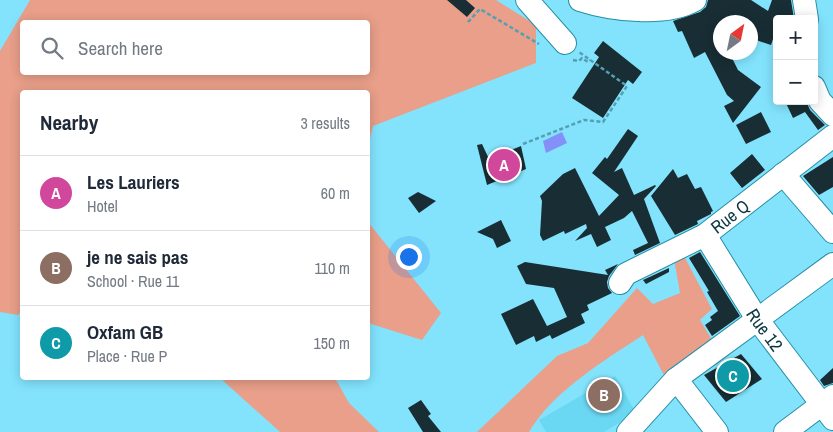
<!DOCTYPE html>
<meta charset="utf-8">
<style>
:root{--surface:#fff;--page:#f6f6f7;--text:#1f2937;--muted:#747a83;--line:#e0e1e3;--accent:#a94121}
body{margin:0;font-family:"Archivo Narrow",sans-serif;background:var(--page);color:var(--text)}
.controls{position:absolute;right:15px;top:15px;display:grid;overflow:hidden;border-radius:5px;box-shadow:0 2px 12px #0003}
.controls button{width:45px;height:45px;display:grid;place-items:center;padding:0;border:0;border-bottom:1px solid var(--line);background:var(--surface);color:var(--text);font:25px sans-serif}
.compass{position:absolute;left:713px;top:15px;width:45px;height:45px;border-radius:50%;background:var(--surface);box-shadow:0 2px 12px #0003;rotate:33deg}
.you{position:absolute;left:408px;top:256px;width:18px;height:18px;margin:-12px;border:4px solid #fff;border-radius:50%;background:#1a73e8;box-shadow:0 0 0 8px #1a73e833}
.badge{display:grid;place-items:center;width:32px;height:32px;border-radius:50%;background:var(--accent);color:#fff;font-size:16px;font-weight:700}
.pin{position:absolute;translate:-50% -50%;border:2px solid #fff;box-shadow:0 1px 5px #0006}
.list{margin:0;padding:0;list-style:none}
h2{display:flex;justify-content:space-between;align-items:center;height:65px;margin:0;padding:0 20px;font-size:21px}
h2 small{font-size:16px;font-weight:400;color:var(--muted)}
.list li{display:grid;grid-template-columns:32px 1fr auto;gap:15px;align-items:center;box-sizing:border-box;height:75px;padding:0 20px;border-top:1px solid var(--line)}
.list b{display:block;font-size:19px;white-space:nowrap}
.list p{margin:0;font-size:16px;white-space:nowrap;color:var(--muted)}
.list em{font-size:16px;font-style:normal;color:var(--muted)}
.icon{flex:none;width:28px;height:28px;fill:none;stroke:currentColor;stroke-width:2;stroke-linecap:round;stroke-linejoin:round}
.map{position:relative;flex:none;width:833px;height:432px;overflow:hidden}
.search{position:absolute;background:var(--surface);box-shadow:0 2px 12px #0003;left:20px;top:20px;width:350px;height:55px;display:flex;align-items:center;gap:12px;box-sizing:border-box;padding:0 18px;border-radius:5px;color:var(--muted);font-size:19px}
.panel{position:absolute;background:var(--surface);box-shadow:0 2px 12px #0003;left:20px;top:90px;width:350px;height:290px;border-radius:5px}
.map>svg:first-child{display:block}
</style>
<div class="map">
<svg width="833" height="432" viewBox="0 0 833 432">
<rect width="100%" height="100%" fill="#83e3fd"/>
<!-- built -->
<path fill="#6bd8f3" d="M615,376L636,413L604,432H546L539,420Z"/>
<!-- green -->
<path fill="#e99f89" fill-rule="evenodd" d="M30,0H496L536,25V63L373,126L368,147V92H22V311L18,315L0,312V51ZM22,22H368V72H22Z
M368,222L441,313L422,340L368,323Z
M684,256L712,309L700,320L715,345L668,383L643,335C604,361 553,391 529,432H477L557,356L588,343L637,288L653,304L680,293L674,259Z
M220,378H335L349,403L379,432H280Z"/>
<!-- water -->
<path fill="#848ff7" d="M562,132L567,143L546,153L543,141Z"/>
<!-- building -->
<path fill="#182e34" d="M447,0H466L475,8L467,17Z
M708,0H751L768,11L772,0H791L794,19H777V27L771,45L750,38V22H720V52H729L738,70L761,87L733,123L724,106L734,101L727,95L705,52L694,58L682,31L678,32L673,21L700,12L706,7Z
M603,41L642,72L633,84L628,80L603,118L572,98L599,57L594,53Z
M785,101H806L810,110L825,125L818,130L805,112L793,118Z
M761,112L771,132L746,144L736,125Z
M628,129L638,136L614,172L622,168L634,195L655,185L656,186L644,199L660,243L635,255L633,250L648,243L632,211L624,218L605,227L611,240L597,247L591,234L575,241L587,228L586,224L565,234L564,231L543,241L540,235L542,201L540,196L563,174L575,168L599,216L619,195L592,173L605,157L607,159Z
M482,144L489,159L521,146L526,169L487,185L477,145Z
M752,154L765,170L742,188L730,173Z
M833,157V187L819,195L803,176Z
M673,169L678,178L687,174L695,189L701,187L713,211L711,212V214L697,221L698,224L675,235L651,196Z
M418,192L436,201L419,213L408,198Z
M501,220L511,241L497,248L493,239L477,232Z
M700,252L740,316L712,336L705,325L712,320L710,317L718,311L707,292L709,291L689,258Z
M525,262L608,275L605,270L618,264L609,276L607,282L608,288L612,293L587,305L589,310L581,314L585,323L552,339L550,335L536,342L534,336L516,345L501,314L533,299L547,326L567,317L554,288L526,284L517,266Z
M669,268V272L646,284L643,280Z
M741,354L762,379L726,402L704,375Z
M833,368V383L824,386L820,380Z
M421,400L431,414L428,416L441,432H423L408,408Z"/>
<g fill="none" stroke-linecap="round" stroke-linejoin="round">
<!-- minor casing -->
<g stroke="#268fa7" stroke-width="24">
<g id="minor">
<path d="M527,0L565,43"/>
<path d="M580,0C611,10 666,17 695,0"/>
<path d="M804,0L807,19"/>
<path d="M814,87L820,101L833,115"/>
<path d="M783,174L833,232"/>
<path id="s1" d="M705,235L757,319L833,419"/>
<path id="s2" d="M620,283L626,274L705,235L833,136"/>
<path d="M676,379L717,432"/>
<path d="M628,432L676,379L833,264"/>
<path d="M785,432L833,396"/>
</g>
</g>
<!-- path -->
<path stroke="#549fb2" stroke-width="2.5" stroke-dasharray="4 2.5" stroke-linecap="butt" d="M468,22L480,9L539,44
M573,60L579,61L582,58L588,62L590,60
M523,144L584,120L603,122L627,86L579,52"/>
<!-- minor -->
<use href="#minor" stroke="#fff" stroke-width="22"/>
</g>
<g text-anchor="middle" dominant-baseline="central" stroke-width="5" stroke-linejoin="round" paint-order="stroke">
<!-- street labels -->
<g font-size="18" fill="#0d3842" stroke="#b5eafa">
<text stroke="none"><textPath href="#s2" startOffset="130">Rue Q</textPath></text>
<text stroke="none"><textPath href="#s1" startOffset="112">Rue 12</textPath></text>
</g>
</g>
</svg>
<div class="controls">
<button>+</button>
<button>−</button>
</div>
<svg class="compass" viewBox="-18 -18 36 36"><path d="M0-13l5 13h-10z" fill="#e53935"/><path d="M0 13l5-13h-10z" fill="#747a83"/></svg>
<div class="you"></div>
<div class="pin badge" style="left:504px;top:165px;background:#d1479c">A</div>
<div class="pin badge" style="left:604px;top:395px;background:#8d6e63">B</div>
<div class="pin badge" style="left:733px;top:376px;background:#0f9aa8">C</div>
<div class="search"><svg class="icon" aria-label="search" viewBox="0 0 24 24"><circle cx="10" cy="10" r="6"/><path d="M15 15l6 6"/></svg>Search here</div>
<section class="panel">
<h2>Nearby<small>3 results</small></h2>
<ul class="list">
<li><span class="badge" style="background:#d1479c">A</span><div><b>Les Lauriers</b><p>Hotel</p></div><em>60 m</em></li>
<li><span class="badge" style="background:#8d6e63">B</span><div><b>je ne sais pas</b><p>School · Rue 11</p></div><em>110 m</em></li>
<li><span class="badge" style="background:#0f9aa8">C</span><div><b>Oxfam GB</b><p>Place · Rue P</p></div><em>150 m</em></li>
</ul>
</section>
</div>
